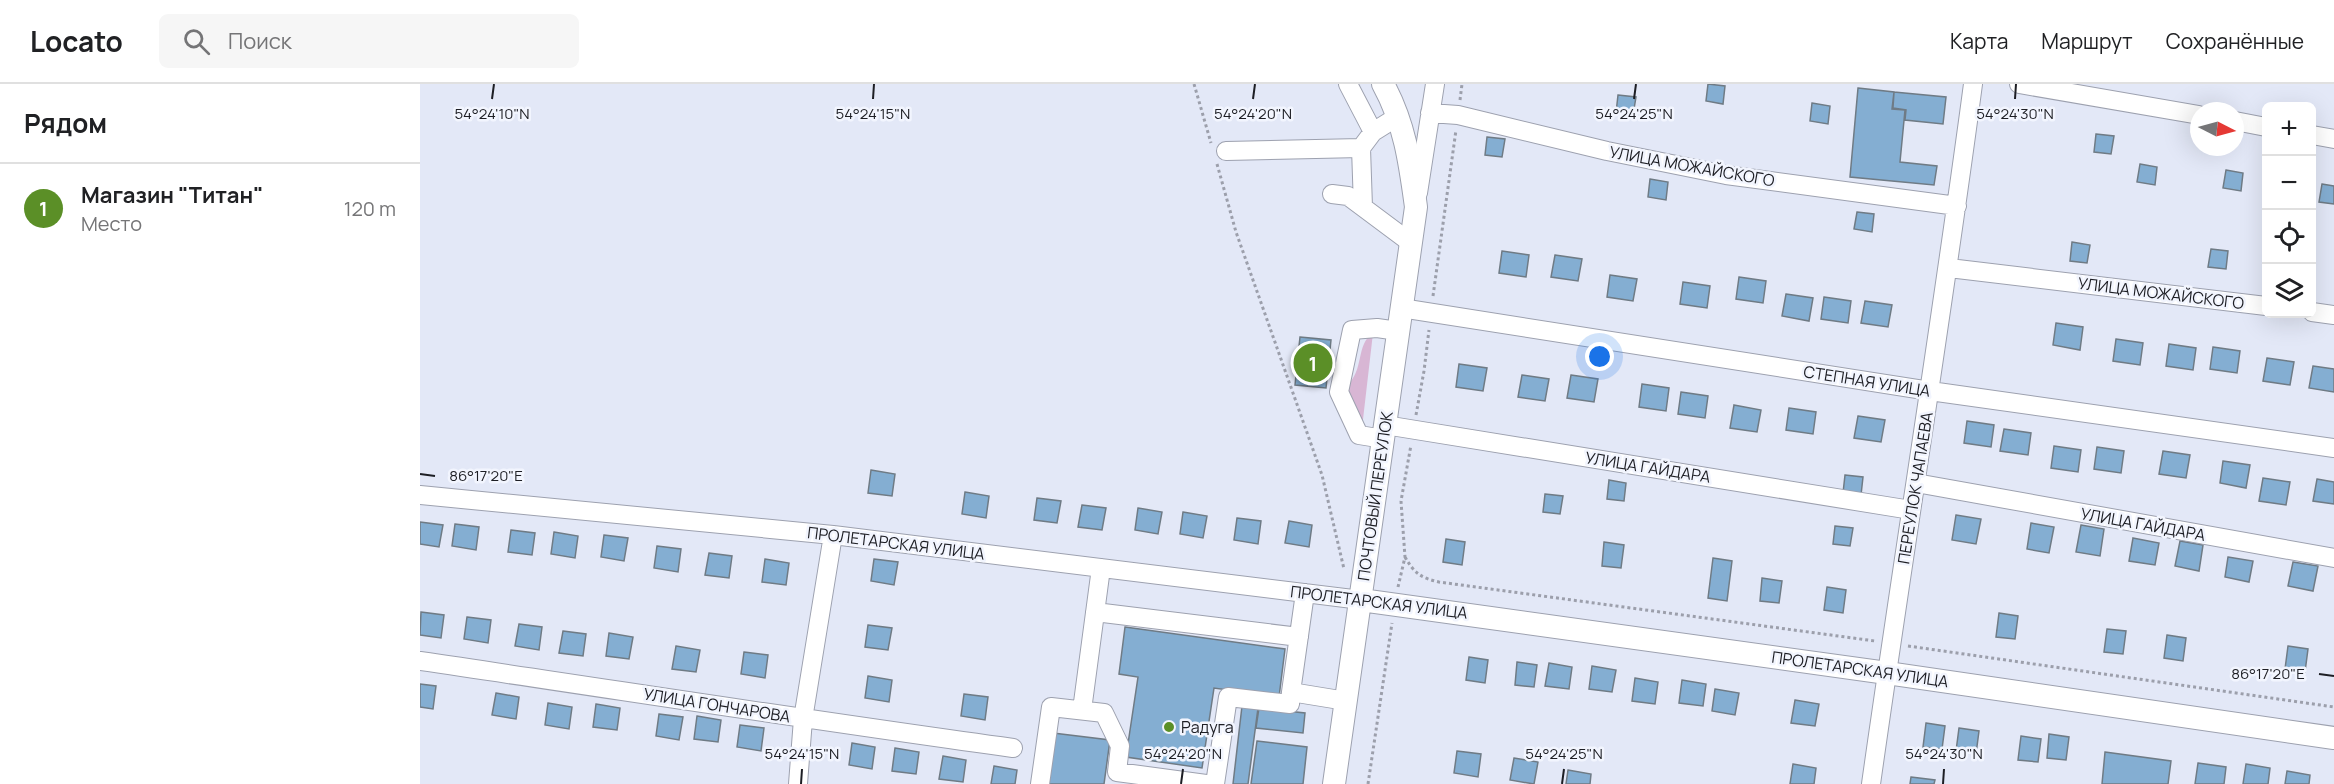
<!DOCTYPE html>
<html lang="ru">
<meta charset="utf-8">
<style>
:root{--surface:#fff;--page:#f6f6f6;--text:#202124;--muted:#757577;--line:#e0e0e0;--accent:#5b8f27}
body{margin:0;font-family:Manrope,sans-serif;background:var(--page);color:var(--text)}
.controls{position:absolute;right:18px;top:18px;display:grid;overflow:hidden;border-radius:9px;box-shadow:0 6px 24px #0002}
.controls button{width:54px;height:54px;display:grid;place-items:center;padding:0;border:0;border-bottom:2px solid var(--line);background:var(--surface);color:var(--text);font:30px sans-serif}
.compass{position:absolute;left:1770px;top:18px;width:54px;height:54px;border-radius:50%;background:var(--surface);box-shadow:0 6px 24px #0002;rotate:96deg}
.you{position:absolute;left:1180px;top:273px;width:21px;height:21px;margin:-15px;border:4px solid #fff;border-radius:50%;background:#1a73e8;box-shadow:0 0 0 9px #1a73e833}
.badge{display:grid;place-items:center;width:39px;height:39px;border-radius:50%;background:var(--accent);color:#fff;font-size:20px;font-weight:700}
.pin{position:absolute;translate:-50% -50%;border:3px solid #fff;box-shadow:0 2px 6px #0006}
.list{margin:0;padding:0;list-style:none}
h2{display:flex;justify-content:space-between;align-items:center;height:78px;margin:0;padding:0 24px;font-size:26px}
h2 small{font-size:20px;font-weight:400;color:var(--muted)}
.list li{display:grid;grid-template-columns:39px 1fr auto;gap:18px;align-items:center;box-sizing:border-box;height:90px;padding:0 24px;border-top:2px solid var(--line)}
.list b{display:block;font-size:22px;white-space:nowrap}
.list p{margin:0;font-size:20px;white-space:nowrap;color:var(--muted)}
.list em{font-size:20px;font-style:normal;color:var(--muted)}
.icon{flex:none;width:33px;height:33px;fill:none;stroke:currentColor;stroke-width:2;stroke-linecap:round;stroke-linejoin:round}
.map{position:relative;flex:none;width:1914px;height:700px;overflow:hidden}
header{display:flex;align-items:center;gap:36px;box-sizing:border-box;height:84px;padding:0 30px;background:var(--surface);border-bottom:2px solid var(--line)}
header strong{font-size:28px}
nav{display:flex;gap:33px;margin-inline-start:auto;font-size:21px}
.search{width:420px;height:54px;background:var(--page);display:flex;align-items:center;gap:15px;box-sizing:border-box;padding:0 21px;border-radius:9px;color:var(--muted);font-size:22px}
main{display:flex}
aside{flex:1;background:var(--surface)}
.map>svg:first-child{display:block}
</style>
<header>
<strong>Locato</strong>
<div class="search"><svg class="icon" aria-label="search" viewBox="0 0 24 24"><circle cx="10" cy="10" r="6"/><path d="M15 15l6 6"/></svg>Поиск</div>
<nav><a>Карта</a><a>Маршрут</a><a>Сохранённые</a></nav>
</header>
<main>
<aside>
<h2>Рядом<small></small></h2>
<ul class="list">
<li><span class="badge">1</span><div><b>Магазин &quot;Титан&quot;</b><p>Место</p></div><em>120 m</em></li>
</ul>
</aside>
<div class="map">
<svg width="1914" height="700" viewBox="0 0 1914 700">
<rect width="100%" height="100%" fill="#e3e8f7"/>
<!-- green -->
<path fill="#d8b6d4" d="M953,249L942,344L926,302C945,287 935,261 953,249Z"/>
<!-- building -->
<path fill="#84aed2" stroke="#6f7b85" stroke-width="1.5" d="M1288,0L1305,2L1303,20L1286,17Z
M1438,4L1474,8L1472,25L1485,26L1480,78L1517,82L1514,101L1430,93Z
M1474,8L1526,13L1523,40L1485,36L1486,26L1473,24Z
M1198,11L1216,13L1213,31L1196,29Z
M1392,19L1410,22L1408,40L1390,37Z
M1676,50L1694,52L1691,70L1674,68Z
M1067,53L1085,55L1082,73L1065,71Z
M1720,80L1737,83L1735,101L1717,98Z
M1806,86L1823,89L1821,107L1803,104Z
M1230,95L1248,98L1246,116L1228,113Z
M1902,100L1914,102V120L1899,118Z
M1437,128L1454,130L1452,148L1434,145Z
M1652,158L1670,161L1667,179L1650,177Z
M1791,165L1808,167L1806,185L1788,183Z
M1082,167L1109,171L1106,193L1079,189Z
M1135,171L1162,175L1158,197L1131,193Z
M1190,191L1217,195L1213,217L1187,213Z
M1319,193L1346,197L1343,219L1316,215Z
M1263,198L1290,202L1287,224L1260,220Z
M1366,210L1393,214L1389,237L1362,232Z
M1404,213L1431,217L1428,239L1401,235Z
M1445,217L1472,221L1468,243L1441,239Z
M1636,239L1663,243L1660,266L1633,261Z
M880,253L911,256L906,304L875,301Z
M1696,255L1723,259L1720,281L1693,277Z
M1749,260L1776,264L1773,286L1746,282Z
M1793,263L1820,267L1817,289L1790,285Z
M1847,274L1874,278L1870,301L1843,297Z
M1039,280L1067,284L1063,307L1036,303Z
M1893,282L1914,285V308L1889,304Z
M1102,291L1129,295L1125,317L1098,313Z
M1151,291L1178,295L1174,318L1147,314Z
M1222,300L1249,304L1246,327L1219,323Z
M1261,308L1288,312L1285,334L1258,330Z
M1314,321L1341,326L1337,348L1310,344Z
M1369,324L1396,328L1393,350L1366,346Z
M1438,332L1465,336L1461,358L1434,354Z
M1547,337L1574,341L1571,363L1544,359Z
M1584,345L1611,349L1608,371L1580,367Z
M1634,362L1661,366L1658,388L1631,384Z
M1677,363L1704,367L1701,389L1674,385Z
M1743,367L1770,371L1766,394L1739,390Z
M1803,377L1830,381L1826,404L1800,399Z
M451,386L475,390L472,412L448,409Z
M1425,391L1443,393L1441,411L1423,409Z
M1843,394L1870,398L1866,421L1839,417Z
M1897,395L1914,398V420L1893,417Z
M1189,396L1206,399L1204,417L1187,415Z
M545,408L569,412L566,434L542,430Z
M1125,410L1143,412L1140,430L1123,428Z
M617,414L641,417L637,439L614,436Z
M662,421L686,424L682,446L658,443Z
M718,424L742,428L738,450L715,446Z
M763,428L787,432L783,454L760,450Z
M1536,431L1561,435L1556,460L1532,456Z
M817,434L841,437L838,460L814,456Z
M869,437L892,441L889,463L865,459Z
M0,438L23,441L19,463L0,460Z
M1611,439L1634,443L1629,469L1607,465Z
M35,440L59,443L56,466L32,462Z
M1661,441L1684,445L1680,472L1656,468Z
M1415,442L1433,444L1430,462L1413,460Z
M91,446L115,449L112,471L88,468Z
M134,448L158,452L155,474L131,470Z
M184,451L208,454L204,477L181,473Z
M1713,454L1739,459L1735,481L1709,477Z
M1026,455L1045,458L1042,481L1023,478Z
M1760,457L1783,461L1779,487L1755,482Z
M1184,458L1204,461L1201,484L1182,482Z
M237,462L261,465L258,488L234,484Z
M289,469L312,472L309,494L285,491Z
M1808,473L1833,477L1829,498L1805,493Z
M1293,474L1312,477L1307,517L1288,514Z
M345,475L369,479L366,501L342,498Z
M454,475L478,478L474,501L451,497Z
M1873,478L1898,482L1893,507L1868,502Z
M1342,494L1362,497L1359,519L1340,517Z
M1407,503L1426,506L1423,529L1404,526Z
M1,528L24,531L21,554L0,551Z
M1579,529L1598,532L1595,555L1576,553Z
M47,533L71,536L68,559L44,555Z
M99,540L122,543L119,566L95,562Z
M448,541L472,544L468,566L445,563Z
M705,543L865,565L859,613L794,604L782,684L706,673L718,593L699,590Z
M1687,545L1706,547L1703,570L1684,568Z
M143,547L166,550L163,572L139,569Z
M189,549L213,553L209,575L186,572Z
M1747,551L1766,554L1763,577L1744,574Z
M256,562L280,566L276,588L252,585Z
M1868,562L1888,565L1885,588L1865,585Z
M324,568L348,571L345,594L321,590Z
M1049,573L1068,576L1065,599L1046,596Z
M1097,578L1117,581L1114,603L1095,601Z
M1129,579L1152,583L1149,605L1125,602Z
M1172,582L1196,586L1192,608L1169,605Z
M448,592L472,596L469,618L445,614Z
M1215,594L1238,598L1235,620L1212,617Z
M1262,596L1286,600L1283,622L1259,619Z
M0,600L16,602L13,625L0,623Z
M1295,605L1319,609L1315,631L1292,627Z
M76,609L99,613L96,635L72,631Z
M544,610L568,613L565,636L541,632Z
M1375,616L1399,620L1395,642L1371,639Z
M128,619L152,623L149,645L125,641Z
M176,620L200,624L197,646L173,643Z
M822,622L838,624L828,700H813Z
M839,624L885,629L883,649L836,644Z
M239,630L263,633L259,656L236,652Z
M277,632L301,636L298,658L274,655Z
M1506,639L1525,642L1522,665L1503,663Z
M320,641L344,644L341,667L317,663Z
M1539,644L1559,647L1556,670L1536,667Z
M633,649L690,656L684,700H626Z
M1629,650L1649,653L1646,676L1627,674Z
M1601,652L1621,655L1618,678L1598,676Z
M837,657L887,663L883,700H831Z
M432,659L455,663L452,685L429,681Z
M475,664L499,668L496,690L472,687Z
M1037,667L1061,670L1058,693L1034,689Z
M1685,668L1751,677L1748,700H1682Z
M523,672L546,676L543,698L519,695Z
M1094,674L1118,678L1114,700L1090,696Z
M1778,679L1806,683L1804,700H1775Z
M1373,680L1396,684L1394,700H1370Z
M1826,680L1850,684L1848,700H1823Z
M574,682L597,686L595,700H571Z
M1148,686L1171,690L1170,700H1146Z
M1867,687L1890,691L1889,700H1865Z
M1491,693L1515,696L1514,700H1490Z"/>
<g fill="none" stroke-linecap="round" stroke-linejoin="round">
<!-- minor casing -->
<g stroke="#9da1af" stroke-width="20">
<path id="minor" d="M928,0L953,48
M1599,0L1779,31
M1010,29L1038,31L1187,67L1306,91L1537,122
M1815,37L1846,43
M1892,51L1914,55
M806,67L941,64
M998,109L1015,0
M912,110L928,112L991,159
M943,123L941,64L953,48L977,33
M1529,184L1846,222
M981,224L1510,307L1914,364
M1892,228L1914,231
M965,341L1491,426
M964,355L939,351L919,308L932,246L957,244L978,247
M1496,399L1914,474
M0,411L413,451L941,516
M885,509L871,608L926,617
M675,528L879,553
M0,577C198,606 395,637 593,664
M662,626L681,484
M378,700L383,635L413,451
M620,700L631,623L684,629L700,662L697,688L786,700
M795,700L808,613L870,620L871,608
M1451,700C1484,466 1522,234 1553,0"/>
</g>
<!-- major casing -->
<g stroke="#9da1af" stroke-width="24">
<path id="major" d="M941,516L1467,589L1914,654
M914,700L996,123C990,79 985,40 963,0"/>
</g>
<!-- path -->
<path stroke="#9c9fab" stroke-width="3" stroke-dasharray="3 3" stroke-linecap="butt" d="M774,0L791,59
M1040,16L1042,0
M797,80L816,148L902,391L924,485
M1013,212L1036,46
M996,331L1004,287L1009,246
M985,473C994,489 1001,494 1019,498L1455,557
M978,503L985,473L981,417L991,361
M1488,562L1914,623
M948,700L972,539"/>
<!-- minor -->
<use href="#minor" stroke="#fff" stroke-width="18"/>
<!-- major -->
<use href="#major" stroke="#fff" stroke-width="22"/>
</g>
<!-- ticks -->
<path fill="none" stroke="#1d1e24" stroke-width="2" d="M72,15L74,0M453,15L454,0M833,15L835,0M1214,15L1216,0M1595,15L1596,0M0,390L15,392M1899,590L1914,592M381,700L382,685M761,700L763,685M1142,700L1144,685M1523,700L1524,685"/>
<!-- markers -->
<circle fill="#5b8f27" stroke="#f2f5fe" stroke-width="2" cx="749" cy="643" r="6"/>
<g text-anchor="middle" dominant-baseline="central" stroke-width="5" stroke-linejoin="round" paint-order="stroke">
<!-- street labels -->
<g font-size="16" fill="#1d1e24" stroke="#f2f5fe">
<text transform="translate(1272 82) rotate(10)">УЛИЦА МОЖАЙСКОГО</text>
<text transform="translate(1741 209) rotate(7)">УЛИЦА МОЖАЙСКОГО</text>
<text transform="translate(1447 297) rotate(9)">СТЕПНАЯ УЛИЦА</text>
<text transform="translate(1228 383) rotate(9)">УЛИЦА ГАЙДАРА</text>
<text transform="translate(1495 404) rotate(-81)">ПЕРЕУЛОК ЧАПАЕВА</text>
<text transform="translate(955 412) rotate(-82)">ПОЧТОВЫЙ ПЕРЕУЛОК</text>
<text transform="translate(1723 440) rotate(10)">УЛИЦА ГАЙДАРА</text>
<text transform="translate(476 459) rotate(7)">ПРОЛЕТАРСКАЯ УЛИЦА</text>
<text transform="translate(959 518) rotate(7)">ПРОЛЕТАРСКАЯ УЛИЦА</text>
<text transform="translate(1440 585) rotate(8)">ПРОЛЕТАРСКАЯ УЛИЦА</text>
<text transform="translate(297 621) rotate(9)">УЛИЦА ГОНЧАРОВА</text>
</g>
<!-- poi labels -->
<g font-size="16" fill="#1d1e24" stroke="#f2f5fe" text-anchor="start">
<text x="761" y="643">Радуга</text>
</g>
</g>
<g font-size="15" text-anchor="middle" fill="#1d1e24" stroke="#f2f5fe" stroke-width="5" stroke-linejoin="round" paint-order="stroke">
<text x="72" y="35">54°24'10"N</text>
<text x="453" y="35">54°24'15"N</text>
<text x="833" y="35">54°24'20"N</text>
<text x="1214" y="35">54°24'25"N</text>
<text x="1595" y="35">54°24'30"N</text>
<text x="66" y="397">86°17'20"E</text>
<text x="1848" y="595">86°17'20"E</text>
<text x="382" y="675">54°24'15"N</text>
<text x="763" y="675">54°24'20"N</text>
<text x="1144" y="675">54°24'25"N</text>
<text x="1524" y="675">54°24'30"N</text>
</g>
</svg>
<div class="controls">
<button>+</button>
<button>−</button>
<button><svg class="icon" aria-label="locate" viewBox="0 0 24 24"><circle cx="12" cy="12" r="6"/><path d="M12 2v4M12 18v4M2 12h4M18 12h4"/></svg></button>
<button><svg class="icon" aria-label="layers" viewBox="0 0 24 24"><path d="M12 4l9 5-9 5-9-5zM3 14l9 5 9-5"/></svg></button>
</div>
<svg class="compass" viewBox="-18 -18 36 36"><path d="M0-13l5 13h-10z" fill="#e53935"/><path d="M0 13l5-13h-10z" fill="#757577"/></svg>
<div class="you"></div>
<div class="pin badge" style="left:893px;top:279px">1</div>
</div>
</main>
